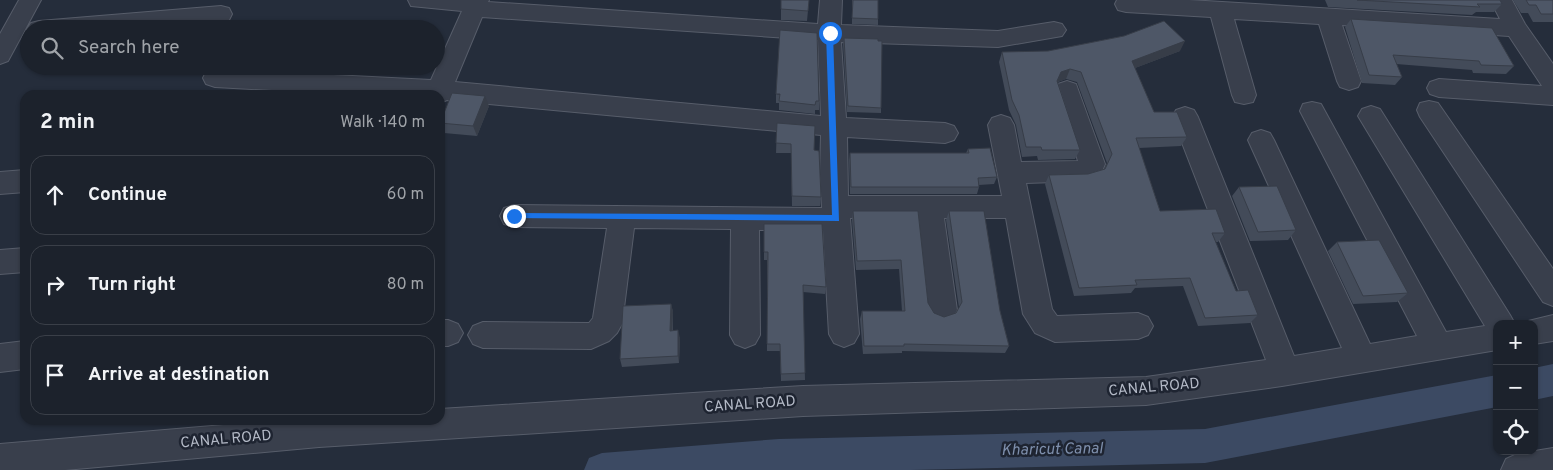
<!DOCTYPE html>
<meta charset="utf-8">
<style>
:root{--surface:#1c222c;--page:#252a34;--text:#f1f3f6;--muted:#a0a4a9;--line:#3a3f48}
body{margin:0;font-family:Overpass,sans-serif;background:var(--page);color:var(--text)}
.controls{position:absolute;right:15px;bottom:15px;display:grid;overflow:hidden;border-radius:10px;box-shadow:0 1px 4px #0004}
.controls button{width:45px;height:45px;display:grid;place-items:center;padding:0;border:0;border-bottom:1px solid var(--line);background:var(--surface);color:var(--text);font:25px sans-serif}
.stop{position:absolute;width:15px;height:15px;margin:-11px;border:4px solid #1a73e8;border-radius:50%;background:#fff}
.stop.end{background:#1a73e8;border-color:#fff;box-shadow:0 1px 5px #0008}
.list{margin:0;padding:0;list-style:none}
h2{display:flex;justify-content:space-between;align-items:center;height:65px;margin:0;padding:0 20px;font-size:21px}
h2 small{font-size:16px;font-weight:400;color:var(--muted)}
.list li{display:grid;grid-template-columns:32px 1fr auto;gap:15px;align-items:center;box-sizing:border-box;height:80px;margin:0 10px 10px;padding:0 10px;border:1px solid var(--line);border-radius:15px}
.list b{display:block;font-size:19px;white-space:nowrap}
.list em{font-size:16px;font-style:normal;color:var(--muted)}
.icon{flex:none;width:28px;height:28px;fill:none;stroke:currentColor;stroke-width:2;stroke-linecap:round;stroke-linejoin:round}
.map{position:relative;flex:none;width:1553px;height:470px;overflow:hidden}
.search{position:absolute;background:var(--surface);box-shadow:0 1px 4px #0004;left:20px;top:20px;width:425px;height:55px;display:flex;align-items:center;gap:12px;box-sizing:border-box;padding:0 18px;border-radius:28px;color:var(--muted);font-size:19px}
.panel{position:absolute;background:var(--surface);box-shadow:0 1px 4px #0004;left:20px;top:90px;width:425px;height:335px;border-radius:15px}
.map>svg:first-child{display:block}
</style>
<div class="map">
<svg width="1553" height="470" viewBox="0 0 1553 470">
<rect width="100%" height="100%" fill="#252d3b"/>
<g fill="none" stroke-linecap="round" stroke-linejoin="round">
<!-- canal -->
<path fill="#3c4a63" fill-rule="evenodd" d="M1553,364V396L1534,400V368Z
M1497,375V407L1205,463L911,470H584L589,458L602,453L779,439L1205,429Z"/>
<!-- minor casing -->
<g stroke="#575d6a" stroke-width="2">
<path id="minor" d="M19,0H41L8,61L0,64V34Z
M408,0H489L488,2L818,24L820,0H842L841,25L998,31L1054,22L1062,24L1066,30L1062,36L998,47L841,42L846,118L945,123L954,126L958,133L954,140L945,143L847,137L848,196H1002L988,125L992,118L1001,115L1010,118L1014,125L1021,162L1078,161L1055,90L1058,84L1067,81L1076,84L1105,164L1100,176L1083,181L1026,183L1052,309L1057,316L1138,313L1148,317L1153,326L1148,335L1138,339L1055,342L1035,333L1023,314L1006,218H944L957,310L952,319L942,323L932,319L927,310L917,218H850L859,334L854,343L844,347L834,343L829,334L823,230H759L760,335L755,344L745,348L735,344L730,335L731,229L634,228L622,324L617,333L609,341L591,349L483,348L473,344L468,335L473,326L483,322L589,323L593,318L607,228L514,227L504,224L500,216L504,208L514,205L822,208L820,174L821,135L447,100L440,103V95H363L215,87L206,84L203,78L206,72L215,69L431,80L462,11L411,6ZM482,17L818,40L821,116L455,82Z
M1117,0H1189L1500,19L1490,0H1512L1525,24L1553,64V105L1439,97L1430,94L1427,88L1430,82L1439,79L1542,86L1509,36L1342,25L1361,81L1358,87L1349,90L1340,87L1337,81L1319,24L1234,19L1256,95L1253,102L1244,104L1235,102L1232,95L1211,17L1126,12L1118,10L1115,4Z
M221,6L229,8L232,14L229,20L221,22L140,29H29V31L27,29L31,23L39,21Z
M1429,101L1438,103L1553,269V306L1543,302L1420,117L1417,110L1420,103Z
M1312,102L1321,104L1446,332L1485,326L1358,116L1362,109L1371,106L1380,109L1510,315L1515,324H1497V350L1282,386L1146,405L803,416L319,447L65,470H0V444L281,420H440V409L803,386L1146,377L1266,360L1172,117L1176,110L1185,107L1194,110L1198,117L1294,356L1342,348L1248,140L1252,133L1261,130L1270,133L1274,140L1370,344L1417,336L1300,111L1303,104Z
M25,170V192L0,194V172Z
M25,248V272L0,274V250Z
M1553,315V341L1534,344V324H1523L1524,322Z
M440,320H448L458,324L463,333L458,342L448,346H440Z
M25,341V369L0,372V344Z
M1553,448V470H1501L1506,459L1517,454Z"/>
</g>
<!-- minor -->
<use href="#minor" fill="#393f4c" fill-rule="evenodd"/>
</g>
<!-- wall -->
<path fill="#434b59" d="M781,0H809L807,21L781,20Z
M852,0H878V25L852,24Z
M1325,0H1500L1502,4L1494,12H1476L1472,15L1328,7Z
M1513,0H1553V22H1533L1528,13H1521Z
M1351,19L1514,66L1506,74L1473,73L1472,70L1396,64L1402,77L1395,85L1362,83L1345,27Z
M1124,36L1180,51L1135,68L1154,112L1187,137L1181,146L1139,148L1160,211L1225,233L1218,242H1215L1236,291L1258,315L1250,323L1198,326L1183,286L1135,288L1131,293L1074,296L1045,184L1049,175L1088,174L1104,169L1107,163L1077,82L1066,79L1058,82L1080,150L1075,159L1038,160L1037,156L1022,157L1016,125L1009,110L999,62L1002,52L1048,51Z
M844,38L881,108V113L847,112L843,44Z
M776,94L819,101V110H815V114L779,110V103H776Z
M489,106L477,136L444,133L440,124V121Z
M777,123L814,150L821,197L820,206H792L791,153H776Z
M968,149L997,177L994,184L979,185V187L977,194H850L849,160L850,153H966Z
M1239,187L1296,230L1288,240L1250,241L1232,196Z
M853,211H918L928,303L934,313L944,317L956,313L959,308L946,220L949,211L1000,311L1009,346L1005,353L902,351V353L863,354L860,319L862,311H902L899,269L856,270L852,220Z
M764,224L826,287L825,294L803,292L805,380L781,381L780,351H767V260H764Z
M1337,242L1408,293L1397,302L1353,304L1328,251Z
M671,304L673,312V331L680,338L679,363L622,367L620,359Z"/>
<!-- shaded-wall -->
<path fill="#373d48" d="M1185,41L1180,51L1127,71L1132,61Z
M1070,69L1066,79L1057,82V81L1061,72Z
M485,96L489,106L477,136L473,126Z
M671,304L673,312L672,339L670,331Z
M678,330L680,338L679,363L678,356Z"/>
<!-- building -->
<path fill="#4e5767" stroke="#373d48" d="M781,0H809L808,11L781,9Z
M853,0H878V19L852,18Z
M1357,0H1500L1502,4H1477L1480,7Z
M1526,0H1553V14H1541L1536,5H1529Z
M1351,19L1492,28L1514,66L1481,65L1479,61L1393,55L1402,77L1369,75Z
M1164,21L1185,41L1132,61L1154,112H1177L1187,137L1136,138L1160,211L1216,209L1225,233H1212L1236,291L1248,290L1258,315L1205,318L1190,278L1135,280L1137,285L1079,288L1049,175L1088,174L1105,169L1112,154L1081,72L1070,69L1061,72L1057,81L1080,150H1042L1041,147H1026L1019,115L1012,100L1002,52L1048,51L1124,36Z
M780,30L817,33L819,101H816L815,105L779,101L780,94H776Z
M844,38L878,39V41H882L881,108L848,106Z
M452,93L485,96L473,126L440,123Z
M777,123L815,126L814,150L819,151L821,197L792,196L791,144L776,143Z
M990,148L997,177L978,178L979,187H851L850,153H969L968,149Z
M1277,186L1296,230L1258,232L1239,187Z
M853,211H918L928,303L934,313L944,317L956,313L962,302L949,211H984L1000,311L1009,346L904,344V346H864L862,311H905L901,260L857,261Z
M764,224H822L826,287L803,285L805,373L781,374L780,344H767L768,252H764Z
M1379,240L1408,293L1363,296L1337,242Z
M671,304L670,331L678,330V356L620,359L623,306Z"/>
<!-- route -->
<path fill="#1a73e8" d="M830,30L833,33L839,221L511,218L510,216L514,213L832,215L826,33Z"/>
<g text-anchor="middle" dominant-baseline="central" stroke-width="5" stroke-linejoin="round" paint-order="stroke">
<!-- street labels -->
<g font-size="15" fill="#b4bac7" stroke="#1e2431">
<text transform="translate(1154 388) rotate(-5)">CANAL ROAD</text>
<text transform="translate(750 405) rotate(-4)">CANAL ROAD</text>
<text transform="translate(226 440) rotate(-5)">CANAL ROAD</text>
</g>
<!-- water labels -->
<g font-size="16" font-style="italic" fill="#7e8fac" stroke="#1e2431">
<text transform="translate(1052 450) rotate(-1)">Kharicut Canal</text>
</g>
</g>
</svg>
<div class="controls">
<button>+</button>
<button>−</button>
<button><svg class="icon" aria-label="locate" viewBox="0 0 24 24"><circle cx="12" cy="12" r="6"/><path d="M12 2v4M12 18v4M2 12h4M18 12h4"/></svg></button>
</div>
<div class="stop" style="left:830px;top:33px"></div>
<div class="stop end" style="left:514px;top:216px"></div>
<div class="search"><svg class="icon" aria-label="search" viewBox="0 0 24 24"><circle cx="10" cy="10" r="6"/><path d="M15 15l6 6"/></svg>Search here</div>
<section class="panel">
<h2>2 min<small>Walk · 140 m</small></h2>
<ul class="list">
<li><svg class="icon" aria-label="ahead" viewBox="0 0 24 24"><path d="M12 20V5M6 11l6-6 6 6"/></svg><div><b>Continue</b></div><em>60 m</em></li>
<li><svg class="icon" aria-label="right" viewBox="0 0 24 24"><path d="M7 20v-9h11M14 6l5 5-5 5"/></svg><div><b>Turn right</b></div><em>80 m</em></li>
<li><svg class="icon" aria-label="arrive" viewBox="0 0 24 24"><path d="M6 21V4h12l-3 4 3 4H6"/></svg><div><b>Arrive at destination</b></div></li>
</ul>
</section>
</div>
